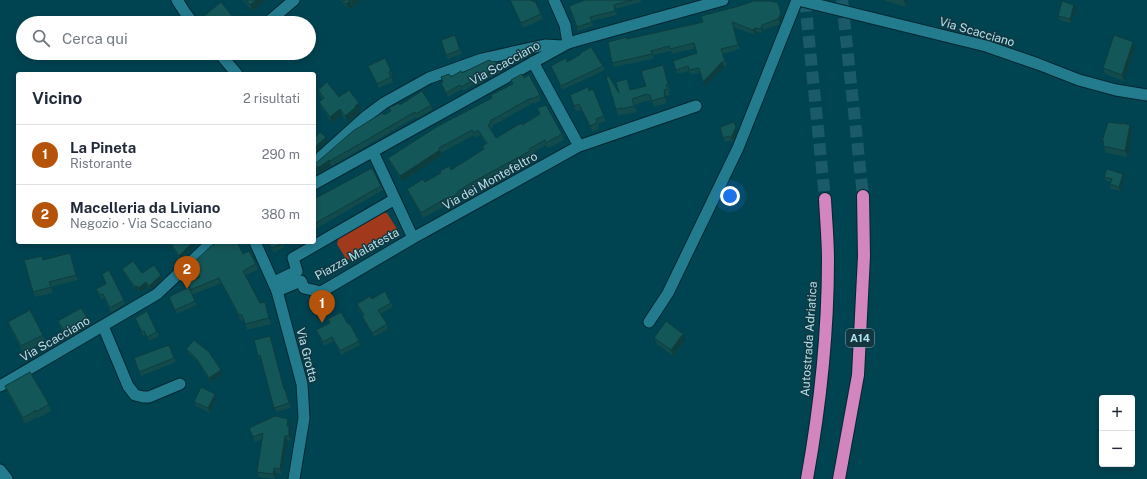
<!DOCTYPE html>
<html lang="it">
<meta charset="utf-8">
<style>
:root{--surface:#fff;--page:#f2f2f3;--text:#1f2937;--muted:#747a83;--line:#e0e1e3;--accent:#b45309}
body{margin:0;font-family:"Public Sans",sans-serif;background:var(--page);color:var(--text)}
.controls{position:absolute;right:12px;bottom:12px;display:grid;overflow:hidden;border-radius:4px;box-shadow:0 2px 6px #0003}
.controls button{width:36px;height:36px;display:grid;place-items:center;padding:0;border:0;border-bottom:1px solid var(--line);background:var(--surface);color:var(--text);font:20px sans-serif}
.you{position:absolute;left:730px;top:196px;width:14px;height:14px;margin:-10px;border:3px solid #fff;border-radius:50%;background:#1a73e8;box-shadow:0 0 0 6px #1a73e833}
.badge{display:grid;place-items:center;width:26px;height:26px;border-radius:50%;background:var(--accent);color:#fff;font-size:13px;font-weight:700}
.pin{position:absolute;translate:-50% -33px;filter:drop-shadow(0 1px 2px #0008)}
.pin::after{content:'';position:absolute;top:21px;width:14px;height:12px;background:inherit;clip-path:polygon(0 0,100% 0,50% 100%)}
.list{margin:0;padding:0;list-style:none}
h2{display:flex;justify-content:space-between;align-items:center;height:52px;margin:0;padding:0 16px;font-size:17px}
h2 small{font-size:13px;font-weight:400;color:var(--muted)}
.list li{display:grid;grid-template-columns:26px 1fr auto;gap:12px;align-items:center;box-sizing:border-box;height:60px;padding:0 16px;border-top:1px solid var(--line)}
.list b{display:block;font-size:15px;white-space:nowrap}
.list p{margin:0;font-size:13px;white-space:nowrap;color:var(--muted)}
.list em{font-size:13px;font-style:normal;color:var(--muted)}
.icon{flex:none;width:22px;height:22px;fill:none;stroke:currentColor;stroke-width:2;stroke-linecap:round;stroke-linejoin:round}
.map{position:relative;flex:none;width:1147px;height:479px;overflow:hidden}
.search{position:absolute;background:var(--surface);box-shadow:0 2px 6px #0003;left:16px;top:16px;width:300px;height:44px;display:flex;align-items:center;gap:10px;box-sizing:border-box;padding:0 14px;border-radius:22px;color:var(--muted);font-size:15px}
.panel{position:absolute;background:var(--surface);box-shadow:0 2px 6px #0003;left:16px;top:72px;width:300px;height:172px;border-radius:4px}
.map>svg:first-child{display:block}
</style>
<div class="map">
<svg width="1147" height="479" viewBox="0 0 1147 479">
<rect width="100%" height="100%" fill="#004351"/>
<!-- green -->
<path fill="#a13a1d" d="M379,212L387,213L397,229L395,236L352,260L346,259L337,244L339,236Z"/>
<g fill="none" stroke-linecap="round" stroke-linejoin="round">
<!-- motorway-tunnel -->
<path stroke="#1b5b69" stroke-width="12" stroke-dasharray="12 6" stroke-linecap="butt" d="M805,0L825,199
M842,0L863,196"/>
<!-- minor casing -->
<g stroke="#03272f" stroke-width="13">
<path id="minor" d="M177,0L186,14L193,23
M554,0L565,25L568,43
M267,23L294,0
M219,53L237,74
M533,62L579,146
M373,152L413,238
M314,163L364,118L384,103L429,78L482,59L545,45L562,46
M274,282L297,271L293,258L395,199
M277,291L301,281L304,288L321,292L413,238L579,146L696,106
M649,322L668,293L738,148L797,0
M103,326L128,386L135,395L143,397H149L180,384
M0,470L7,479"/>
</g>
<!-- tertiary casing -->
<g stroke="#03272f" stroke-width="13">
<path id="tertiary" d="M798,0L986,46L1038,64L1079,80L1116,90L1147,95
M314,184L568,43L723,0
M255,242L277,291L302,384L304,418L294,479
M0,386L157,294L212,242"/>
</g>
<!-- motorway casing -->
<g stroke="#03272f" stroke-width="14">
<path id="motorway" d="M807,479C820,407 828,333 828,260C828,240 826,220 825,199
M839,479L858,375L864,256L863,196"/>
</g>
<!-- minor -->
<use href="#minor" stroke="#237b8e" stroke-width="11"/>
<!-- tertiary -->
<use href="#tertiary" stroke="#237b8e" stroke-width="11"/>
<!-- motorway -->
<use href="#motorway" stroke="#d285bf" stroke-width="12"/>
</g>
<!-- wall -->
<path fill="#114b4c" d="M243,0H266L252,11Z
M340,0H362L353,7L352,6L349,10Z
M510,0H532L541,14L543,19L523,28Z
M585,0H641V2L615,9L617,15L592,21L593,26L578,31L569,6Z
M885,0H908L906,7L885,1Z
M1076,9L1071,23L1059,20L1058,16Z
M204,16L234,18L236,23H207Z
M783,17L780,24L763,30V33L756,32L755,35L733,27L740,49L723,54L727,65L724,67L705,86L700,72L691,75L689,71L677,74L676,70L697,53L696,48L672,54L671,51L653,55V59L614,67L612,63L628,39L699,23Z
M455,35L462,54L447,59L441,40Z
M1135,48L1124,81L1105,74L1103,68Z
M580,53L603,66L605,70L562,90L551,66L567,62L580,55Z
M491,62L498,68L500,73L483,80L484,82L477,85V83L463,91L462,89L448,97L441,83L443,82L441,77H451Z
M368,66L391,71L393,76H391L393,82L379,88Z
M665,71L670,90L669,91L670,95L666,96L667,103L654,107L652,101L650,102V100L634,105L637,112L625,115L624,114L618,116L616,109L619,93L630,90L646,86Z
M524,78L540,95L541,100L534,104L533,103L492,126L493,128L491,129L496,138L522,125L540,115L537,108L562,134L564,140L548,148L546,145L531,154L532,156L473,188L459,196L460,199L449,205L448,204L423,218L409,194L407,189L425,182L441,173L440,171L451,170L483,149L482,146L486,144L480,135L476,138L474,135L441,153L442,155L402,181L390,163L388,158L492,98L491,95L512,84L511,80Z
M593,89L606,121L598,124L599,129L592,131L582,110L576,111L570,95L589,91Z
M318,90L339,97L361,109L358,111L359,113L347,122L342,115L332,123L321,107L319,102L322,99L320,95Z
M400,105H431L432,110L417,119L416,117L332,166L331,165L320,173L317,169L315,164L390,111L389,108Z
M720,127H736L737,131L733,142L730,141L725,142Z
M1132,131L1128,157L1106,153L1102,141Z
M1104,177L1124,178L1120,191L1111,189L1110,184L1111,182L1106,181Z
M381,186L383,190L314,230V199Z
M169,242H199L180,260Z
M267,242H291L284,245V247L274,253Z
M227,244L243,254L256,264L258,269L245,276L260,303L265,302L271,324L247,330L244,320L241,321L221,283L192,295L197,305L177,314L169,297L189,287L198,278L191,271L190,266Z
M70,253L78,280L51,287L53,293L35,297L33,292L44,260Z
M122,269L142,273L161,275L162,280L150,290L148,287L140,292L138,290L136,291L124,273Z
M102,274L124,300L125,304L111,312L104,298L101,299L96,289L106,284Z
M372,299L391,303L393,307L380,314L387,324L388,329L374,337L364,320L362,316H363L358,308L357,304Z
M135,318L157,332L159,336L149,341L146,335L143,336Z
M88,319L90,325L67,339L60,327L58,321Z
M328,319L348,324L359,341L360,345L341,355L334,341L324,346L316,330L329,323Z
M8,322L43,335L45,341L23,353L10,328Z
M654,338L685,340L673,356L657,344Z
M271,340L284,389H285L291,408L276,412L261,359L260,360L258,356Z
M169,345L176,362L141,376L134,358Z
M186,349L221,370L222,374L210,382L198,362L188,353Z
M5,386L49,404L51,411L39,418L38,417L25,424L7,392Z
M215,394L216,398L210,413L196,406L194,402Z
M290,424V427L291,431V441L287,440L282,474L276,473L275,479L259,477L257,472L262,439L255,442L249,428Z"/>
<!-- shaded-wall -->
<path fill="#0e3d3e" d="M256,0H266L252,11L250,5Z
M350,0L352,6L349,10L346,4Z
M353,0H362L353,7L351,1Z
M904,0H908L906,7Z
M778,3L783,17L780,24L778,19Z
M1074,5L1076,9L1071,23L1070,19Z
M234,18L236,23H229Z
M762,25L763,30V33L761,29Z
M755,28L756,32L755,35L753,30Z
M1133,42L1135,48L1124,81L1122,75Z
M722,62L724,67L705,86L703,82Z
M663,65L665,71L670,90L668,84Z
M664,90L666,96L667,103L665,97Z
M359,103L361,109L358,111L359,113L347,122L345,116Z
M340,109L342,115L332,123L330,117Z
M734,122L737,131L733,142L731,138Z
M1130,125L1132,131L1128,157L1125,151Z
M326,137L327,142L314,154V148Z
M440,150L442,155L402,181L400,176Z
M329,160L331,165L320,173L318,168Z
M1123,174L1124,178L1120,191L1119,187Z
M193,242H199L180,260L179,256Z
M70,253L72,259L78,280L76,275Z
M161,275L162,280L150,290L149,286Z
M146,282L148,287L140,292L138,288Z
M137,286L138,290L136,291L135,287Z
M265,302L267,307L271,324L269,318Z
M683,334L685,340L673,356L671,350Z
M221,370L222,374L210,382L209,378Z
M215,394L216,398L210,413L208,408Z
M288,419L290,424V427L291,431V441L289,436L287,426Z
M285,436L287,440L282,474L280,469Z
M274,468L276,473L275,479L273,474Z"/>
<!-- building -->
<path fill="#145758" stroke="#0e3d3e" d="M246,0H256L250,5Z
M343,0H353L351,1L350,0L346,4Z
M510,0H532L533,2L535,1L541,14L521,23Z
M585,0H632L614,5L615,11L590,17L592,22L577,27L569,6Z
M754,1H771L778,3L781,13L778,19L762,25L761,29L755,28L753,30L732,22L738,45L721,49L725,61L722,62L703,82L699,68L689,70L688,66L676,70L673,61L697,53L694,43L670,49L669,46L651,51L652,54L612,63L608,42L627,37V39L699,23L703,22L701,16L739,6Z
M1062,1L1074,5L1070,19L1058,16Z
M221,2L234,18L229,23H210L204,16Z
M455,35L460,50L446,55L441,40Z
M1114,35L1133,42L1122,75L1103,68Z
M591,47L603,66L561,86L551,66L566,58L567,62L581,54L580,53Z
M385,58L391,71L389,72L391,77L377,84L368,66Z
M490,60L491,62L495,61L498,68L482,76V77L476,81L475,79L461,87L460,85L446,93L441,83L443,82L441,77L449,74L451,77L461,71L462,73L487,61Z
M663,65L668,84L666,85L668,89L664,90L665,97L652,101L650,95H648L647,94L632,99L634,106L622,109V108L616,109L606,77L609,76L619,93L616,82L627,79L630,90L646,86L641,71Z
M522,74L524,78L529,75L540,95L532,99L531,98L490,121L491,123L488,125L496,138L521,123L522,125L540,114L537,108L546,105L562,134L546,143L545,140L529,149L530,151L471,183L457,192L458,193L447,200L446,198L421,213L407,189L423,179L425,182L441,173L440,171L449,166L451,170L484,149L482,146L487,143L478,130L474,133L472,130L439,148L440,150L400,176L388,158L438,126L492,98L491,95L513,84L511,80Z
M327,82L339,97L349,90L359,103L355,106L356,107L345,116L340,109L330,117L319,102L324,98L318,90Z
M588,87L589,91L593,89L604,116L596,119L597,123L590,126L579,104L574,106L570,95Z
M422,91L431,105L416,114L415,112L330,161L329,160L318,168L315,164L353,131L382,113L384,115L391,111L389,108L399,103L400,105Z
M734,122L736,127L731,138L729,136L723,138L720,127Z
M1108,122L1122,124V123L1130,125L1125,151L1103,146L1104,141H1102Z
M320,132L326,137L314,148V139Z
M372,168L381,186L314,224V199Z
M1107,169L1123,174L1119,187L1110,184L1112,179L1104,177Z
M170,242H193L179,256Z
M218,242H226L227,244L231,242H237L243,254L249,251L256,264L243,271L260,303L265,302L269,318L245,324L242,315H239L219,278L190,290L188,283L200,277L190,266L211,246Z
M268,242H282L283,243L272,248Z
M70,253L76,275L49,282L51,287L33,292L24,260L42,256L43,260Z
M133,261L142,273L154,265L161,275L149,286L146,282L138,288L137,286L135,287L122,269Z
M109,270L124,300L110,308L103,294L100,295L96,289L106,284L102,274Z
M189,287L195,301L175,310L169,297Z
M385,291L391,303L378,310L387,324L372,333L362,316L364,315L357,304L370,296L372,299Z
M81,308L88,319L65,332L58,321Z
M30,310L43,335L21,346L8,322Z
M147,311L157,332L147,337L144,331L142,332L135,318Z
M341,312L348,324H350L359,341L340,351L332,337L323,342L316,330L330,323L328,319Z
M666,321L683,334L671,350L654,338Z
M270,336L284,389H285L289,403L274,408L260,355L258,356L254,340Z
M194,340L209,352L221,370L209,378L196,358L186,349Z
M169,345L174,358L139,372L134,358Z
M30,372L49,404L36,412V410L23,418L5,386Z
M201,387L215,394L208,408L194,402Z
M275,416L288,419L287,426H289V436H285L280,469L274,468L273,474L257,472L263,433L253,437L249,428Z"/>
<g text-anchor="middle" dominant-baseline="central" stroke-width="3" stroke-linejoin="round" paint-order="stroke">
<!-- shield labels -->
<rect fill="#14373f" stroke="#83afbb" stroke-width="1" x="846" y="329" width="28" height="18" rx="3"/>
<g font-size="11" font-weight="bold" fill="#b2e3f0">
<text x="860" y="338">A14</text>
</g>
<!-- street labels -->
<g font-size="12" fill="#b2e3f0" stroke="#14373f">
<text transform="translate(977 32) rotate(16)">Via Scacciano</text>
<text transform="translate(505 63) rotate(-29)">Via Scacciano</text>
<text transform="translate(490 181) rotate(-29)">Via dei Montefeltro</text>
<text transform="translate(357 254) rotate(-29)">Piazza Malatesta</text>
<text transform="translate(55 339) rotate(-30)">Via Scacciano</text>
<text transform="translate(809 339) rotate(-86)">Autostrada Adriatica</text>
<text transform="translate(307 355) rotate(76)">Via Grotta</text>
</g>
</g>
</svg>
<div class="controls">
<button>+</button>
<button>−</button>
</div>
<div class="you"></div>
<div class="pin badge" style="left:322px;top:323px">1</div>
<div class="pin badge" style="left:187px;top:289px">2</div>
<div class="search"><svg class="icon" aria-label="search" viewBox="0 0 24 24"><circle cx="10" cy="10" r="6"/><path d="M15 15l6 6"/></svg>Cerca qui</div>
<section class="panel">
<h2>Vicino<small>2 risultati</small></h2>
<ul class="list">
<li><span class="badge">1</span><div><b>La Pineta</b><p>Ristorante</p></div><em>290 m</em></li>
<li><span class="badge">2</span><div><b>Macelleria da Liviano</b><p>Negozio · Via Scacciano</p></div><em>380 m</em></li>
</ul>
</section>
</div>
